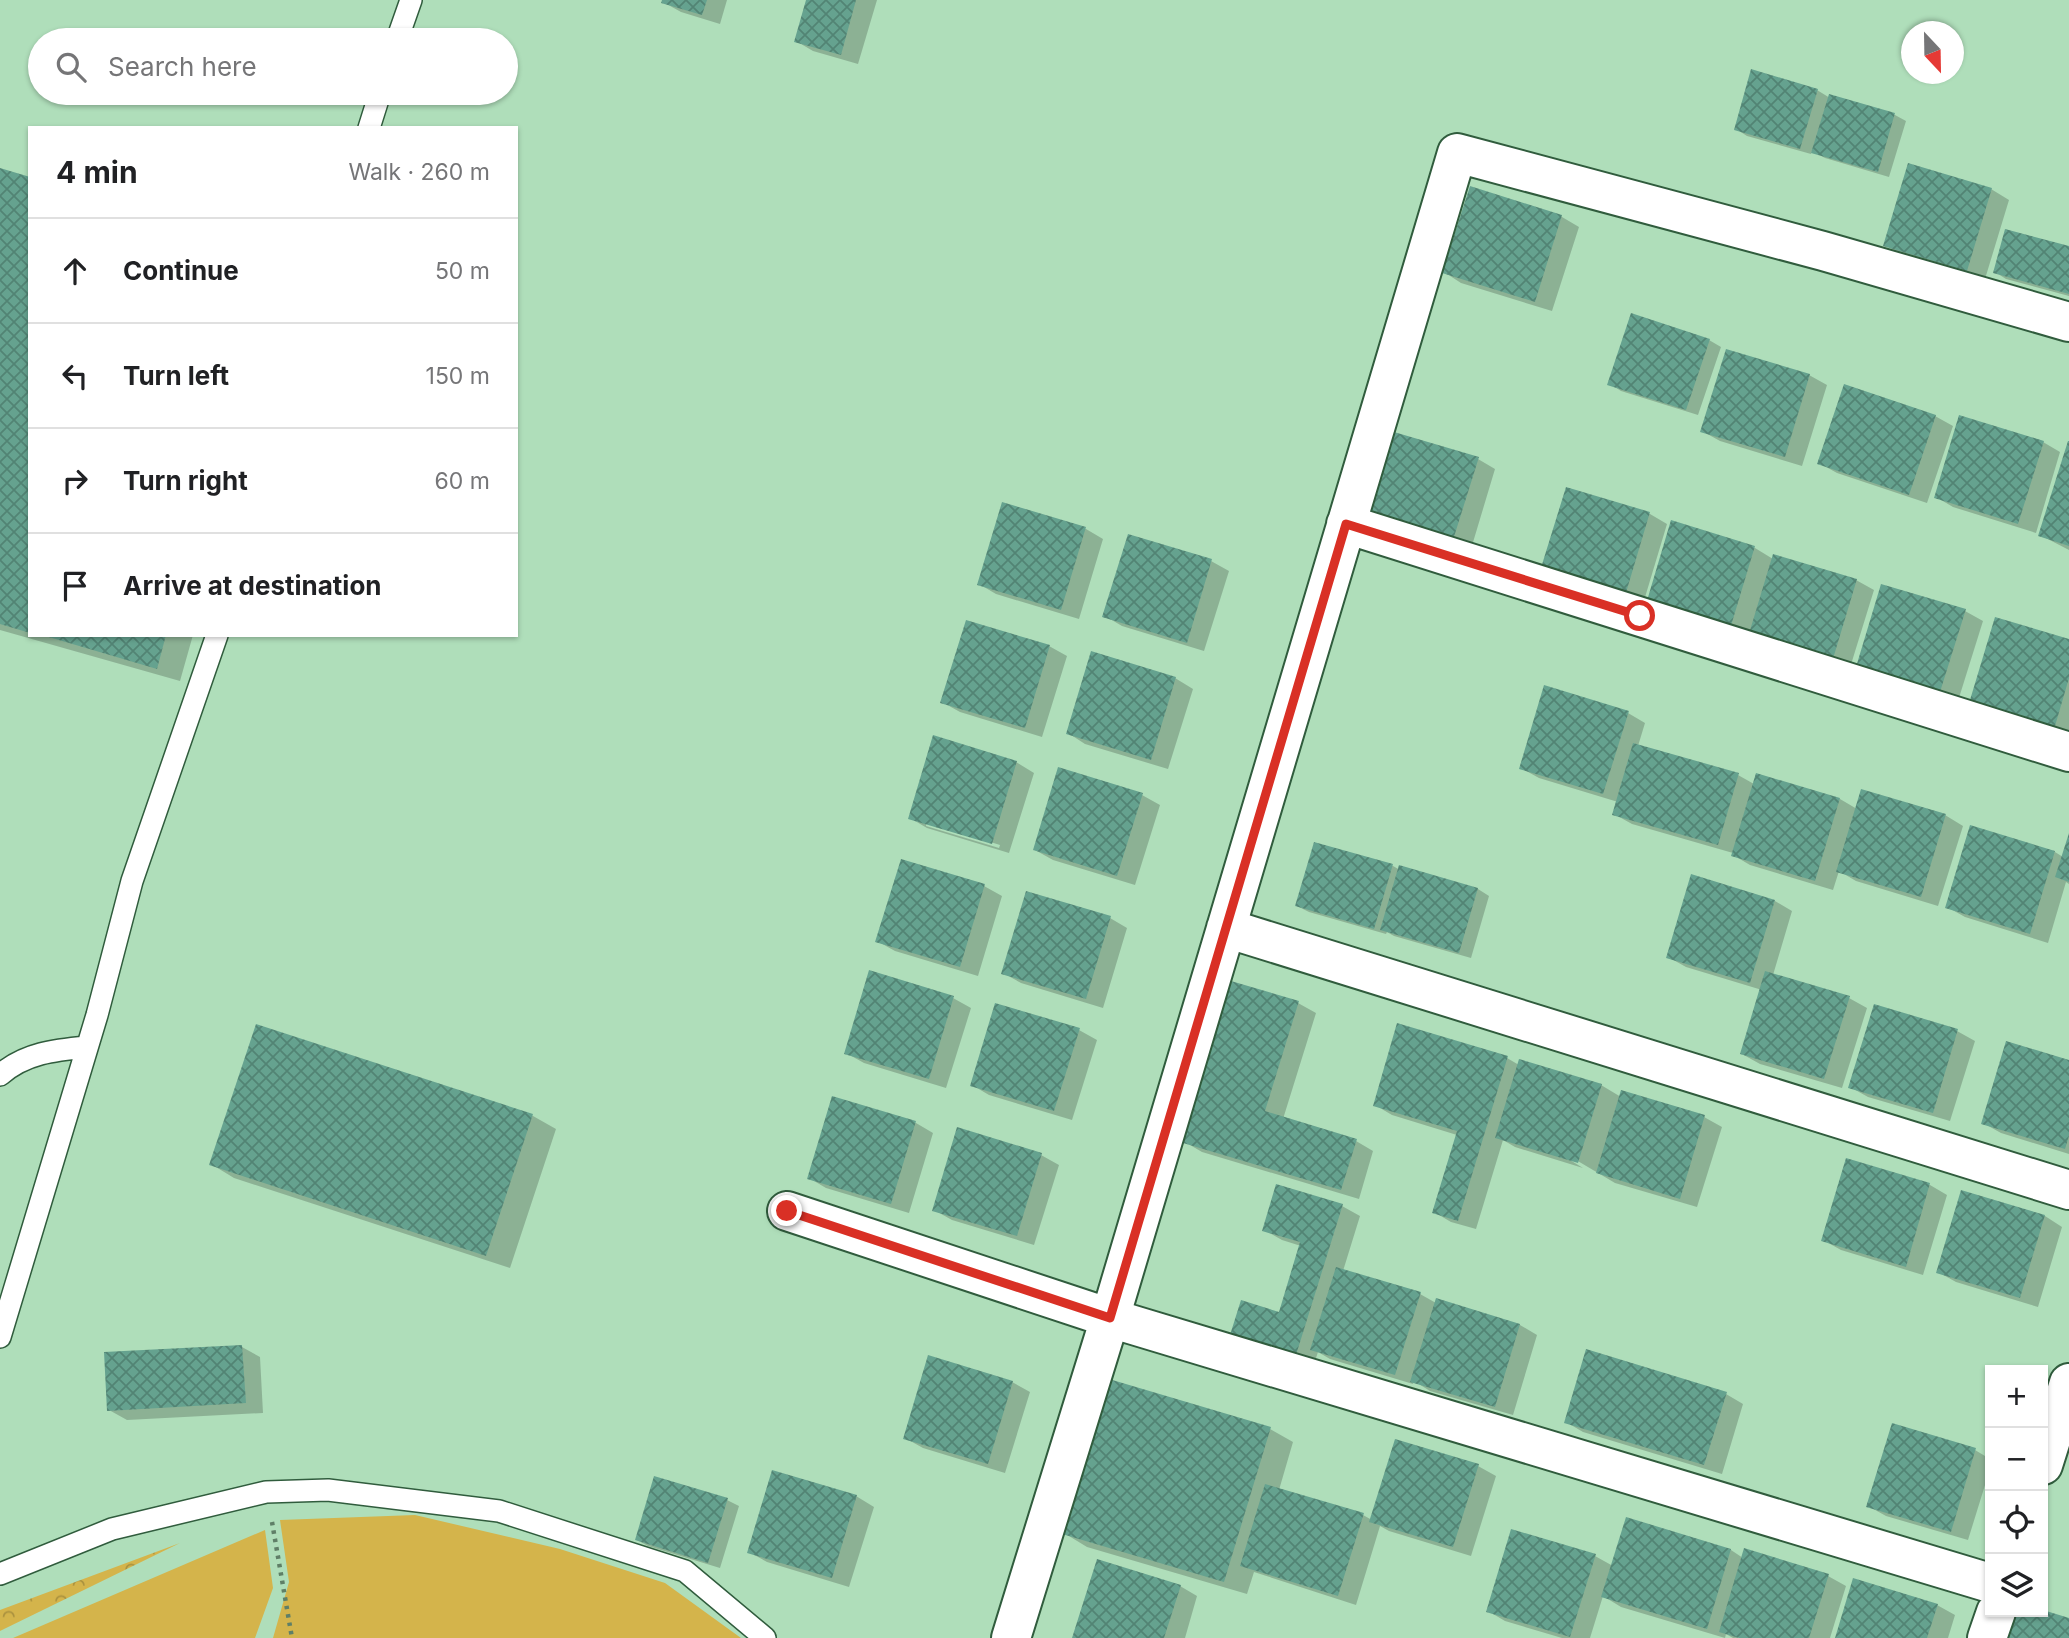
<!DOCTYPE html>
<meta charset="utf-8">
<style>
:root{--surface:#fff;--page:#f6f6f6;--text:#202124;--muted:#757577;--line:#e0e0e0}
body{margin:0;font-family:Inter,sans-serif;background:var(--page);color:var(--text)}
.controls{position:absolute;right:21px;bottom:21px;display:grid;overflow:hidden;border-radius:0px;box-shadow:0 2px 5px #0004}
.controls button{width:63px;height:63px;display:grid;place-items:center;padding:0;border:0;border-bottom:2px solid var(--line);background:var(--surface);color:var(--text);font:35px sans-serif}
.compass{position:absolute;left:1901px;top:21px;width:63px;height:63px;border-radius:50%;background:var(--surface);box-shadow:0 2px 5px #0004;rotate:158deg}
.stop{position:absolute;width:21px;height:21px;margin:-16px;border:5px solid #d93025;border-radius:50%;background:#fff}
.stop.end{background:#d93025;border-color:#fff;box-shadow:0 2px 7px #0008}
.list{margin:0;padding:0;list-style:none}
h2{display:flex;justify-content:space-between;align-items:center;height:91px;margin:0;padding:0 28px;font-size:30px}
h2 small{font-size:23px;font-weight:400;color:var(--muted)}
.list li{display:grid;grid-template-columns:46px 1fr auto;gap:21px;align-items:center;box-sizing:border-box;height:105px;padding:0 28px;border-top:2px solid var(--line)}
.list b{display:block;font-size:26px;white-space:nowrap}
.list em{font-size:23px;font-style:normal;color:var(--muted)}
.icon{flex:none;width:38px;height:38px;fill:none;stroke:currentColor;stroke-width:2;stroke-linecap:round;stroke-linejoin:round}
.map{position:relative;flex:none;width:2069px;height:1638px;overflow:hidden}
.search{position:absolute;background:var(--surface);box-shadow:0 2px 5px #0004;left:28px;top:28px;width:490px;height:77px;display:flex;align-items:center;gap:18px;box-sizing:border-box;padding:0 24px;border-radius:38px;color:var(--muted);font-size:26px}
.panel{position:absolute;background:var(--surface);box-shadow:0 2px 5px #0004;left:28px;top:126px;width:490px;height:511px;border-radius:0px}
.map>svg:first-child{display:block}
</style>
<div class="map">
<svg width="2069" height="1638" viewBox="0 0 2069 1638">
<defs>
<pattern id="forest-crowns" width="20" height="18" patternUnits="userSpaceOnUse" patternTransform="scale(1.75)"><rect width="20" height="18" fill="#d4b44b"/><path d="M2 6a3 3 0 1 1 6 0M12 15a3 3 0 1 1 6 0" fill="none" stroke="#ab923e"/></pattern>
<pattern id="building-cross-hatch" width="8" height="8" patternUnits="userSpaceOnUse" patternTransform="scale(1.75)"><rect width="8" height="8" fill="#65a28f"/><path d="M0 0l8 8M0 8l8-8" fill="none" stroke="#528474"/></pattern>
</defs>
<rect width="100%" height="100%" fill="#afdeba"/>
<!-- green -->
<path fill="#d4b44b" d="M415,1515L560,1549L665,1583L741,1638H273L289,1582L280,1520Z
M265,1530L273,1588L255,1638H13Z"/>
<!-- forest -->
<path fill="url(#forest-crowns)" d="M180,1543L0,1631V1610Z"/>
<!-- shadow -->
<path fill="#0003" fill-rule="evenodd" d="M664,0H727L720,24L681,12L663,2Z
M808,0H877L858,64L813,51L796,41Z
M1817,90L1830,98V96L1895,115L1906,121L1889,177L1825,158L1812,151L1811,154L1747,136L1736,129Z
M0,170L30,179V635H193L180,681L0,630Z
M1471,188L1562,217L1579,227L1552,311L1461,283L1444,272Z
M1991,189L2009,200L1985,279L1902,255L1885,245Z
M2069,248V296L2006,279L1995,272Z
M1709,340L1721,347L1698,415L1621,391L1610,384Z
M1809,375L1827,385L1802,466L1720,441L1702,431Z
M1935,416L1953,426L1927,503L1837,473L1819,463Z
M2043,442L2060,452L2036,533L1953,507L1936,497Z
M2069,445V550L2040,535Z
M1478,459L1495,469L1471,549L1371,514Z
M1567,490L1650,514L1667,524L1643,604L1560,580Z
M1003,504L1086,529L1103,539L1079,619L996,594L979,584Z
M1672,523L1755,548L1773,559L1856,580L1874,590L1849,671L1665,613Z
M1129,536L1211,561L1229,571L1204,651L1122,626L1105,616Z
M1965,611L1983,621L1958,701L1875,676Z
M2069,641V733L1989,709L1972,699Z
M1049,646L1067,656L1042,737L960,712L942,702Z
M1175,678L1193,689L1168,769L1085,744L1068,733Z
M1628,713L1645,723L1638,746L1738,775L1754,784L1757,775L1840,799L1857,809L1945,815L1963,826L1938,906L1856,881L1839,871L1833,890L1750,865L1733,855V853L1632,824L1614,814L1618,802L1539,778L1521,768Z
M1016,762L1034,773L1009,853L927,828L910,818ZM926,822L1000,845L999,848L926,826Z
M1142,795L1160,805L1135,885L1053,860L1035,850Z
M2069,837V884L2066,882L2048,943L1965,917L1947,907L2055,852L2063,857Z
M1315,844L1393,866L1400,870L1478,889L1489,896L1471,958L1394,936L1387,932L1386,934L1309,912L1297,906Z
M1693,877L1775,901L1792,911L1773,975L1849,998L1867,1008L1842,1088L1760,1064L1742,1054L1762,990L1686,967L1668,957Z
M984,886L1002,896L978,976L895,951L877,941Z
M1110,918L1127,928L1103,1008L1021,983L1003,973Z
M953,998L971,1008L946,1088L864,1063L846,1053Z
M1298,1003L1316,1013L1283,1119L1356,1141L1373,1151L1359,1199L1202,1152L1185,1142Z
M1875,1007L1957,1031L1975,1041L1950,1121L1868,1097L1850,1087Z
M257,1026L533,1116L556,1129L510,1268L234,1178L211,1164Z
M1079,1030L1097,1040L1072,1120L989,1095L972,1085Z
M1507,1058L1519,1065L1601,1085L1621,1097L1704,1117L1722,1127L1697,1207L1615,1183L1571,1157L1570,1160L1583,1168L1515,1147L1503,1140L1476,1229L1451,1222L1434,1212L1457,1135L1392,1115L1375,1105Z
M2069,1061V1154L2001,1133L1983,1123Z
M833,1098L916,1123L933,1133L909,1213L826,1188L809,1178Z
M1041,1155L1059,1165L1034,1245L952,1220L934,1210Z
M1848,1160L1930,1185L1947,1195L1923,1275L1841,1250L1823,1240Z
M1962,1192L2045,1216L2062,1227L2038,1307L1956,1282L1938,1272Z
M1342,1206L1360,1216L1343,1271L1420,1294L1436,1303L1437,1301L1520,1325L1537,1335L1513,1415L1430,1391L1414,1381L1413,1384L1330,1359L1318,1352L1314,1364L1250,1345L1280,1314L1301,1246L1282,1240L1264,1230Z
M242,1347L260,1357L263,1413L127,1420L109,1410Z
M1012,1382L1030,1392L1005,1473L923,1448L905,1438Z
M1726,1394L1743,1404L1722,1474L1583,1432L1566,1422Z
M1893,1426L1975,1450L1990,1459V1469L1968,1540L1886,1516L1868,1506Z
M1270,1429L1293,1442L1279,1490L1363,1515L1372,1520L1478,1466L1496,1476L1471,1556L1389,1531L1380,1526L1356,1605L1254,1572L1247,1594L1087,1547L1064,1533Z
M856,1496L874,1507L849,1587L767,1562L749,1552Z
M727,1500L739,1506L720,1568L648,1546L637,1540Z
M1627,1519L1731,1550L1743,1558L1828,1576L1846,1586L1830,1638H1745L1738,1636V1638H1733L1726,1634L1725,1638L1621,1607L1603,1596L1590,1638H1562L1505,1621L1488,1611L1595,1556L1613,1566Z
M1180,1586L1197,1596L1185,1638H1074Z
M1937,1605L1955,1615L1948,1638H1836Z"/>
<!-- building -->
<path fill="url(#building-cross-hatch)" d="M662,0H707L702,15L661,3Z
M806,0H856L841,55L794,42Z
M1751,69L1818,89L1800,149L1734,130Z
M1829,94L1895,113L1878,172L1811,153Z
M1908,163L1992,188L1967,271L1883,246Z
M0,168L30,177V633L0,624Z
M1470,186L1562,215L1535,302L1442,273Z
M2005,229L2069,246V294L1993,273Z
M1631,313L1710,339L1686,410L1607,385Z
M1726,349L1810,374L1785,457L1700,432Z
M1844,384L1936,415L1909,495L1817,464Z
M1959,415L2044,441L2018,524L1934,498Z
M1394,432L1479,457L1453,540L1368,515Z
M2068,441H2069V546L2038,536Z
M1566,487L1650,512L1625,596L1540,571Z
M1002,502L1086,527L1061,610L977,585Z
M1671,520L1755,546L1730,629L1646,604Z
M1128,534L1212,559L1187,643L1102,617Z
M1773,554L1857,579L1832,662L1748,637Z
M1881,584L1966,609L1940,692L1856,667Z
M1995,617L2069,639V678L2055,726L1970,700Z
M966,620L1050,645L1025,728L940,703Z
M42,635H166L157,669Z
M1091,651L1176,677L1151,760L1066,734Z
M1544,685L1629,711L1603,794L1519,769Z
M933,735L1017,761L992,844L908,819Z
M1633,743L1739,773L1718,845L1612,815Z
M1058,767L1143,793L1117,876L1033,850Z
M1756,773L1840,798L1815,881L1731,856Z
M1861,789L1946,814L1921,897L1836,872Z
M1970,825L2055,851L2030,934L1945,908Z
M2069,833V882L2055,877Z
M1314,842L1393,864L1374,929L1295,906Z
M901,859L985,884L960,967L875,942Z
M1399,865L1478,888L1459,953L1380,930Z
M1691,874L1775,900L1750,983L1666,958Z
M1026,891L1111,916L1086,999L1001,974Z
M869,970L954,996L929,1079L844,1054Z
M1765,971L1850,996L1824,1079L1740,1054Z
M1231,981L1299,1001L1265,1111L1357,1139L1341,1190L1183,1143Z
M995,1003L1080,1028L1054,1111L970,1086Z
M1874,1004L1958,1029L1933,1113L1848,1088Z
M1397,1023L1508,1056L1458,1221L1432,1213L1457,1131L1373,1106Z
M256,1024L533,1114L486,1256L209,1165Z
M2006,1041L2069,1060V1136L2065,1149L1981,1124Z
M1519,1059L1602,1084L1578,1163L1495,1138Z
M1621,1090L1705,1115L1680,1199L1596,1173Z
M832,1096L916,1121L891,1204L807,1179Z
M957,1127L1042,1153L1017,1236L932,1211Z
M1846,1158L1930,1183L1906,1267L1821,1241Z
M1276,1184L1343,1204L1296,1355L1230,1335L1241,1300L1279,1312L1300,1242L1262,1231Z
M1961,1190L2045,1215L2020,1298L1936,1273Z
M1336,1267L1421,1292L1395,1375L1310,1350Z
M1436,1298L1520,1324L1495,1407L1410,1382Z
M242,1345L246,1403L107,1411L104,1352Z
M1586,1349L1727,1392L1704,1465L1564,1423Z
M928,1355L1013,1381L988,1464L903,1439Z
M1109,1379L1271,1427L1224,1582L1062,1534Z
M1892,1423L1976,1448L1951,1532L1866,1507Z
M1395,1439L1479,1464L1453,1547L1369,1522Z
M772,1470L857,1495L832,1578L747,1553Z
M654,1476L728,1498L708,1563L635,1540Z
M1265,1484L1364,1513L1338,1596L1240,1566Z
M1626,1517L1731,1549L1707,1629L1601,1597Z
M1511,1529L1596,1554L1570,1637L1486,1612Z
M1744,1548L1829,1574L1809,1638H1739L1719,1632Z
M1097,1559L1181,1585L1164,1638H1072Z
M1853,1578L1938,1604L1927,1638H1835Z
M2043,1610L2069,1618V1638H1996L2004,1612Z"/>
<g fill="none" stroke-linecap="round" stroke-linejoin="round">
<!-- lane casing -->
<g stroke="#305c3d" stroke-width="24">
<path id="lane" d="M397,40L411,0
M369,128L380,93
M0,1075C25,1053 55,1050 87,1047
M0,1337L97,1015L132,881L217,635
M0,1574L112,1529L266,1492L328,1490L499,1511L685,1571L765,1638"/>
</g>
<!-- street casing -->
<g stroke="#305c3d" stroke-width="42">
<path id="street" d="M1346,524L2069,752
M1226,928L2069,1190
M787,1211L1110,1318L1990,1583
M2043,1465L2069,1383
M1011,1638L1110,1318L1457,153L1823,251L2069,322
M1987,1638L1996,1612"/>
</g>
<!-- path -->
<path stroke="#5f7f67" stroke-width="4.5" stroke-dasharray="3.5 5" stroke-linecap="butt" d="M272,1522L292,1638"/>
<!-- lane -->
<use href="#lane" stroke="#fff" stroke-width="21"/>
<!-- street -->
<use href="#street" stroke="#fff" stroke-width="38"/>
</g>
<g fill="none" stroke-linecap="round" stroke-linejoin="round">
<!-- route -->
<path stroke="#d93025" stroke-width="9" d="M787,1211L1110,1318L1346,524L1640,616"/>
</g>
</svg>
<div class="controls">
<button>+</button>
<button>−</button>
<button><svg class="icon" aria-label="locate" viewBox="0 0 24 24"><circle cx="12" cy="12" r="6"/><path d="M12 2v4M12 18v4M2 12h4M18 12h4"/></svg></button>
<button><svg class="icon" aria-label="layers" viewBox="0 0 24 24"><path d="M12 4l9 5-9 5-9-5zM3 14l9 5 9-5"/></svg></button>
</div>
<svg class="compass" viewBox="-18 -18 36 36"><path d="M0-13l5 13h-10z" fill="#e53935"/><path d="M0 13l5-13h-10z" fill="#757577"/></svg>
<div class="stop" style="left:1640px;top:616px"></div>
<div class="stop end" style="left:787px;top:1211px"></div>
<div class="search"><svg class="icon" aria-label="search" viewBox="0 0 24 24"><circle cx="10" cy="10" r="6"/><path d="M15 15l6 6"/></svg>Search here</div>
<section class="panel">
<h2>4 min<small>Walk · 260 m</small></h2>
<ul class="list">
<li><svg class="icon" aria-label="ahead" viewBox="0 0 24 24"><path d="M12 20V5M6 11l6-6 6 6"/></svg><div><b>Continue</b></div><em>50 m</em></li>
<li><svg class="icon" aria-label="left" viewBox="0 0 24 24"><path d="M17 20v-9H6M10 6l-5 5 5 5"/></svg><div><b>Turn left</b></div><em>150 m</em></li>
<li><svg class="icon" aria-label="right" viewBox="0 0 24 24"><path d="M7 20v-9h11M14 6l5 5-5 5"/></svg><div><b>Turn right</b></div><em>60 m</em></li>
<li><svg class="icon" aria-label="arrive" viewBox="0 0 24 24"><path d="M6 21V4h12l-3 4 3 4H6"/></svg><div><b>Arrive at destination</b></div></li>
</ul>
</section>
</div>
